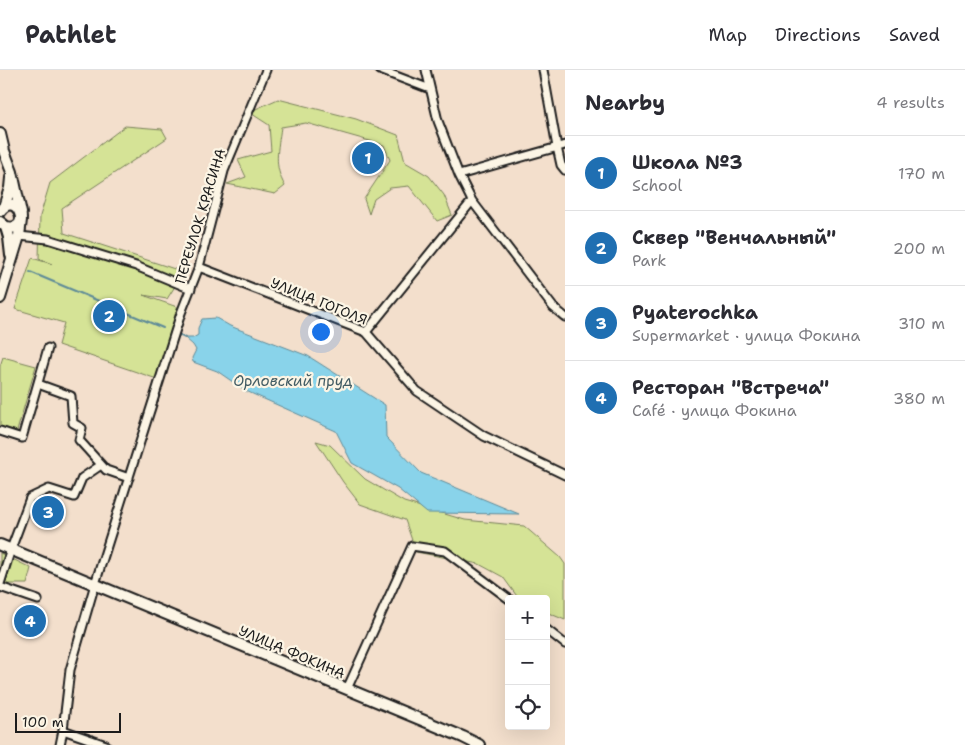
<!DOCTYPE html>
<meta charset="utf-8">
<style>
:root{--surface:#fff;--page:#f2f2f3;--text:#2b2b33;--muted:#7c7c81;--line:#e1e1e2;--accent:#1f6fb2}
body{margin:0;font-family:"Shantell Sans",sans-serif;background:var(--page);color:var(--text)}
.controls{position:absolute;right:15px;bottom:15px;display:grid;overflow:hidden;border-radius:5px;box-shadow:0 5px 20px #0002}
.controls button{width:45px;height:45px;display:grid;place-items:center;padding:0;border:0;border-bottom:1px solid var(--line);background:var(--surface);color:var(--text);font:25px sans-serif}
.scale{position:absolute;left:15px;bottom:12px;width:106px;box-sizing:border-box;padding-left:5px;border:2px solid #1c1c1c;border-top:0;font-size:14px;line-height:18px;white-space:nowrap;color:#1c1c1c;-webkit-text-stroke:4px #fcf5e5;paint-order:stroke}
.you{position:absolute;left:320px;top:261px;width:18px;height:18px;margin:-12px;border:4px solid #fff;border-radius:50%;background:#1a73e8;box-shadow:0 0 0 8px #1a73e833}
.badge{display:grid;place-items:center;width:32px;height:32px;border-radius:50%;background:var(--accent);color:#fff;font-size:16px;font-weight:700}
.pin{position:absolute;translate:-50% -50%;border:2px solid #fff;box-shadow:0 1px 5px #0006}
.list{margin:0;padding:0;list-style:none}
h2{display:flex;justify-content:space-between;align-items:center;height:65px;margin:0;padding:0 20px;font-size:21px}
h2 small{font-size:16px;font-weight:400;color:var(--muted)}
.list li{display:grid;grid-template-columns:32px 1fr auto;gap:15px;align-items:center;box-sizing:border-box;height:75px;padding:0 20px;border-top:1px solid var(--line)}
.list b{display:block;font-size:19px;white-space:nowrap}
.list p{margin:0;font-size:16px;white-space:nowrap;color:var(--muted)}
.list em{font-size:16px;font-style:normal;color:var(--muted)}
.icon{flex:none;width:28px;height:28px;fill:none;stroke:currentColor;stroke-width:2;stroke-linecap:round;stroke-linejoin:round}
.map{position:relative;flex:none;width:565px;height:675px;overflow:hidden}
header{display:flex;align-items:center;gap:30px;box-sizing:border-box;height:70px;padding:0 25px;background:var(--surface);border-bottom:1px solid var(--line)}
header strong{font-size:24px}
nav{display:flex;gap:28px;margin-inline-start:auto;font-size:18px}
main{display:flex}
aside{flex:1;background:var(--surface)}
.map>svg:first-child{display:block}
</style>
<header>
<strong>Pathlet</strong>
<nav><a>Map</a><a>Directions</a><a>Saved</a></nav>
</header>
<main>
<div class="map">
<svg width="565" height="675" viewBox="0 0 565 675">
<rect width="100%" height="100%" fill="#f3dfcc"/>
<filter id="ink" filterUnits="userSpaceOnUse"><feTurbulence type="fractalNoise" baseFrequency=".02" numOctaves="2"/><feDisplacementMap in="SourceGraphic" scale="10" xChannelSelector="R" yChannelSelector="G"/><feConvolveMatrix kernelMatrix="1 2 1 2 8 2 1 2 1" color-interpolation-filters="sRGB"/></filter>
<g filter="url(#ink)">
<!-- green -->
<path fill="#d5e396" stroke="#788059" d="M278,29L356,49L398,65L405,92L429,106L444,125L452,145L437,151L409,116L390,118L374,129L369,144L364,129L390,90L384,75L306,53L281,57C278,80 273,95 285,116L275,124L227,114L246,107L238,90L271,81L269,55L249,42Z
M125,56L162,59L167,68L62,138L64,163L184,202L167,229L143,225L180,238L157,309L58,275L64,253L15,239L32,188L52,194L39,189L40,146L50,113Z
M3,287L36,296L17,361L0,356V296Z
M316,371L330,375L365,409L404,432L465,450L524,456L560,487L565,494V550L546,542V529H519L503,507L479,494L416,482L405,450L360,434L343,412Z
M0,483L31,498L27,514H0Z"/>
<!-- water -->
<path fill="#89d3ea" stroke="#5d8a98" d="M216,248L230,256L308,286L385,335L386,367L421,403L519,444L427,443L398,419L352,393L336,361L246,321L217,301L193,292L192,288L196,280L193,275L185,268H193L198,265V258L202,249Z"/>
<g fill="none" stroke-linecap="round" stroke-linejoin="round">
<!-- stream -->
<path stroke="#5d8a98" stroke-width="2" d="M30,202L163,258
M177,264L185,268"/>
<!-- street casing -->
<g stroke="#1c1c1c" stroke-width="11">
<path id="street" d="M380,0L430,19
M426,0L438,51L459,105L472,131L553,237L565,247
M543,0L557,77L561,95L565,100
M459,105L565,75
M19,166L48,169L136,196L191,219
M199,197L366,262L417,321L484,366L565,405
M366,262L472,131
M38,314L71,326L73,353L82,358L79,370L106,400L129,408
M0,361L22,368L48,278
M0,514L11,479L30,428L49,419L74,427L82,408L101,395
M0,517L38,530
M546,559L565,574
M347,619L412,476L445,481L509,529
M63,660L106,675
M60,675L63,660L70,600L95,514L181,243L199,197L224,101L266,0"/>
</g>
<!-- secondary casing -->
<g stroke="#1c1c1c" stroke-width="14">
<path id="secondary" d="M0,64L4,81L12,102L21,143
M4,137L10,118L11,108
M0,141C17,118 34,163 6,157L0,152
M6,157L9,167L11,185
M0,228L19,166L21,150
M0,475L463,667L479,675"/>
</g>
<!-- street -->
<use href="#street" stroke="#fcf5e5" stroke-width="7"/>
<!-- secondary -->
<use href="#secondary" stroke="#fcf5e5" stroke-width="10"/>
</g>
</g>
<g text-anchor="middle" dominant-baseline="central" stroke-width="4.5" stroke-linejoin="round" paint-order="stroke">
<!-- street labels -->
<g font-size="14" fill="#1c1c1c" stroke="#fcf5e5">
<text transform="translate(200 146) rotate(-73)">ПЕРЕУЛОК КРАСИНА</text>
<text transform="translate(319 231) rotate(22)">УЛИЦА ГОГОЛЯ</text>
<text transform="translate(292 582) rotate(23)">УЛИЦА ФОКИНА</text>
</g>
<!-- water labels -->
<g font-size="15" font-style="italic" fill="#425c64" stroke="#fcf5e5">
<text x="293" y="311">Орловский пруд</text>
</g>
</g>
</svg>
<div class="controls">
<button>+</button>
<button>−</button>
<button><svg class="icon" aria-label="locate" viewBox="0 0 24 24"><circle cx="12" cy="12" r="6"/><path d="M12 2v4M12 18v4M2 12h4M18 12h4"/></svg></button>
</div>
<div class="scale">100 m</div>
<div class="you"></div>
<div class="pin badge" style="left:368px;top:88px">1</div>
<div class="pin badge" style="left:109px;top:246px">2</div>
<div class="pin badge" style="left:48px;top:442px">3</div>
<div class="pin badge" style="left:30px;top:551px">4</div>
</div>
<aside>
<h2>Nearby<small>4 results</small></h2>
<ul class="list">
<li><span class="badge">1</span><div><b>Школа №3</b><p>School</p></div><em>170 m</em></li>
<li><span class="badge">2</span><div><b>Сквер &quot;Венчальный&quot;</b><p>Park</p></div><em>200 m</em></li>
<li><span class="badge">3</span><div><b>Pyaterochka</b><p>Supermarket · улица Фокина</p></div><em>310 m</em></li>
<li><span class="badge">4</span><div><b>Ресторан &quot;Встреча&quot;</b><p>Café · улица Фокина</p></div><em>380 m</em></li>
</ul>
</aside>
</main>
